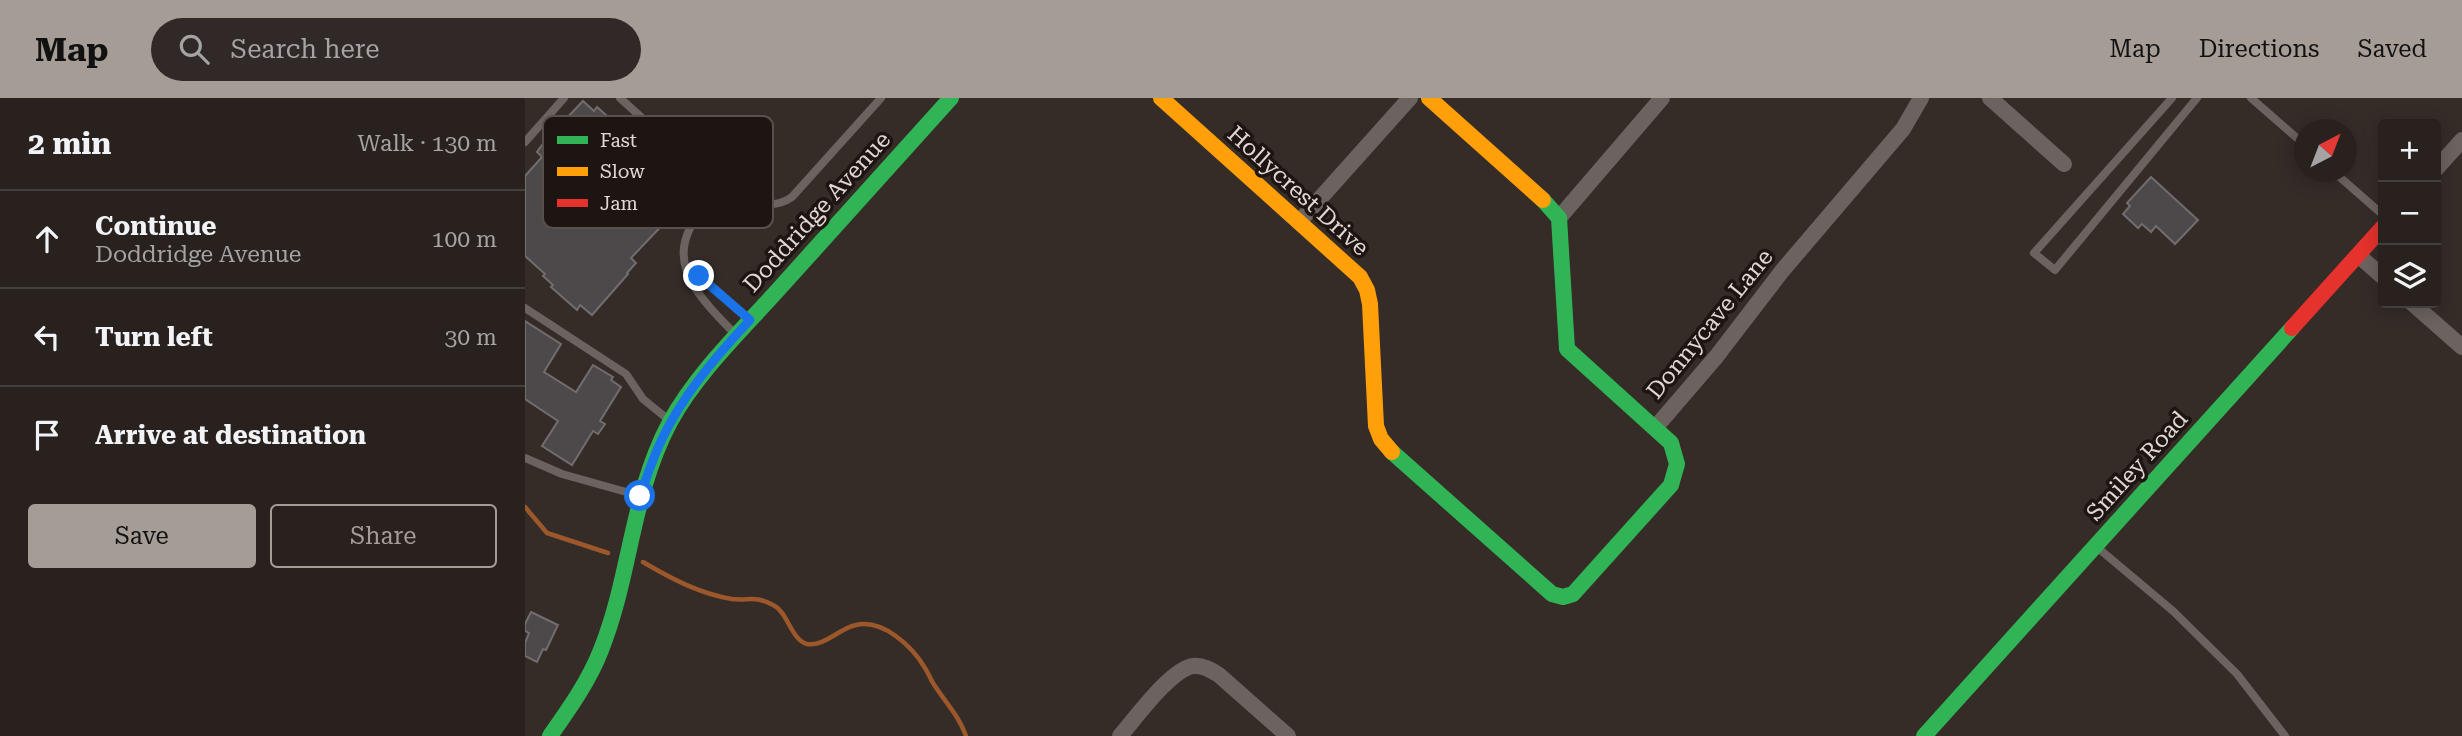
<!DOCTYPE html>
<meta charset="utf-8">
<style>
:root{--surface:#28211e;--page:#302927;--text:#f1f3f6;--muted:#a5a3a4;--line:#443e3c;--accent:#a59c96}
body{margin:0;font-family:"Roboto Serif",serif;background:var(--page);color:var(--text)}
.controls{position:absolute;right:21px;top:21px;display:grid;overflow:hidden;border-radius:7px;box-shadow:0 4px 18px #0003}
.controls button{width:63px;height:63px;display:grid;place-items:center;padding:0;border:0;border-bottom:2px solid var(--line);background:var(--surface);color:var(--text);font:35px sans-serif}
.compass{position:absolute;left:1769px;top:21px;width:63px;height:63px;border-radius:50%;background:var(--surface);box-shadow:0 4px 18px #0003;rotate:42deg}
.stop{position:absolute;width:21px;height:21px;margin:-16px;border:5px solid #1a73e8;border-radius:50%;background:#fff}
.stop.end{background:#1a73e8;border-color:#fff;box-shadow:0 2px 7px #0008}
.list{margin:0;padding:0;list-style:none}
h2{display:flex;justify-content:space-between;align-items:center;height:91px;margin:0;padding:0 28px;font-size:30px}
h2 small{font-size:23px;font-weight:400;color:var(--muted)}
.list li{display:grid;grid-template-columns:46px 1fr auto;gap:21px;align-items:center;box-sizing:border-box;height:98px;padding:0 28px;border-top:2px solid var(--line)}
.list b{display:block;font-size:26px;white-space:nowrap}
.list p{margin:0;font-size:23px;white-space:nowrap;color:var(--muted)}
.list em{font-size:23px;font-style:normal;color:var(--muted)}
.actions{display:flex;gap:14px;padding:21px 28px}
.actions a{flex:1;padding:16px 0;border:2px solid var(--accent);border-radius:7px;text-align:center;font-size:24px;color:var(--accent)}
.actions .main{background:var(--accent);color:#111}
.icon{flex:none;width:38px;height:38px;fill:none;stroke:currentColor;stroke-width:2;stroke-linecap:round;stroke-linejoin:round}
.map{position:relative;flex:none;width:1937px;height:638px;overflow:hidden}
header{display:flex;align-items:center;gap:42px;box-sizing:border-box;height:98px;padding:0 35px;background:var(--accent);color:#111}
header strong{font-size:33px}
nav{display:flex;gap:38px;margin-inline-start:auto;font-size:24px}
.search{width:490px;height:63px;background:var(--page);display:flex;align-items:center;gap:18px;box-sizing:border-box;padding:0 24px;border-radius:38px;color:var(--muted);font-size:26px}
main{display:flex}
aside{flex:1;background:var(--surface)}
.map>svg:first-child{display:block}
</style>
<header>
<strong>Map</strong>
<div class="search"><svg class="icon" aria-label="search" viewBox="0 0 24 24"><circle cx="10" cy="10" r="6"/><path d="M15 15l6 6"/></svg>Search here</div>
<nav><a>Map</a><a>Directions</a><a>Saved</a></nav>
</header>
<main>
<aside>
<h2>2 min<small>Walk · 130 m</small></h2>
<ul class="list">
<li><svg class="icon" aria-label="ahead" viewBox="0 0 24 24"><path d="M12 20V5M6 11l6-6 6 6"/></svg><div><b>Continue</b><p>Doddridge Avenue</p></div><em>100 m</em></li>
<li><svg class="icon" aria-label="left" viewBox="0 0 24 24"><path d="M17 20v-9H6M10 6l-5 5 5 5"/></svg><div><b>Turn left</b></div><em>30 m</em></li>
<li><svg class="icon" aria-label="arrive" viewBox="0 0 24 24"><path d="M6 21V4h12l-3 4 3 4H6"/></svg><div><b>Arrive at destination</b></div></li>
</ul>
<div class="actions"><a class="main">Save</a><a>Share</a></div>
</aside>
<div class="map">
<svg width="1937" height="638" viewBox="0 0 1937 638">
<rect width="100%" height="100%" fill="#352c28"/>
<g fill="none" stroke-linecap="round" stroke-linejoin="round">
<!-- stream -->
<path stroke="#9c582b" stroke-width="4.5" d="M0,409L22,435L83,455
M118,464C145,480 175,496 207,501C225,503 229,497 248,507C263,514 266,542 282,546C299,549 315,530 331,527C358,521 387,548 400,570C404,576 406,583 410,588C421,605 434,618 441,638"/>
</g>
<!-- building -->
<path fill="#4d494b" stroke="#716d6f" stroke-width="2" d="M58,3L69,13L72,9L101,35L97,39L118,57L120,55L130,64L131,62L157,85L153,89L164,99L106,160L111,165L102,175L103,176L67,217L55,207L52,212L26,189L28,187L18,178L20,176L0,158V78L17,59L12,54L20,43Z
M1626,79L1673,122L1650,146L1631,128L1626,134L1617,126L1613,130L1598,116L1605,108L1602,105Z
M0,223L36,246L19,274L51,294L68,267L88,279L86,282L96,289L75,323L80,326L73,336L68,333L47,367L17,348L33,323L0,301Z
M6,514L33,527L21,552L18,551L12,564L0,558V545L4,535L0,533V526Z"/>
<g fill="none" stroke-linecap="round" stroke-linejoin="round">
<!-- lane -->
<path stroke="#6b635f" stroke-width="8" d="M95,0L190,86C181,102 164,126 160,144C151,180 188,213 210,236
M1647,0L1509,155L1530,172L1672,0
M1726,0L1780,47
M0,44L39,0
M1809,74L1858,117
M190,86C212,100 243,116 267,99L356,0
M163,173L182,184L223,221
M0,210L101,276L118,301L145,323
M0,360L37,376L112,397
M1573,450L1648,513L1712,576L1760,638"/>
<!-- street -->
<path stroke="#6b635f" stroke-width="16" d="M1465,0L1539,66
M1911,71L1937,42
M1034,120L1137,0
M774,124L885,0
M1833,157L1858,179
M1887,205L1937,249
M1130,330L1191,259L1257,173L1378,31L1396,0
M595,638C610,621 646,571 668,568C678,567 686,572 694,577L763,638"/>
<!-- fast -->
<path stroke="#30b455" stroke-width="16" d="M867,354L1027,496L1038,499L1048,496L1146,387L1152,366L1146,345L1042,251L1034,120L1018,102
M25,638C44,611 64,583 76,552C106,477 106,397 145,324C172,275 215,234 252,193C310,128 368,64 426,0
M1399,638L1767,230"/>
<!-- slow -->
<path stroke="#ff9f0a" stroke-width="16" d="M636,0L835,179L842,192L845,206L851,328L856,341L867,354
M904,0L1018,102"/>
<!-- jam -->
<path stroke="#e5322d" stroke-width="16" d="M1767,230L1858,129"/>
</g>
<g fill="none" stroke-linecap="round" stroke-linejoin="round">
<!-- route -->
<path stroke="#1a73e8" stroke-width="9" d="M115,398C124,372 133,346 147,322C168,285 196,253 225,222L174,178"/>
</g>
<g text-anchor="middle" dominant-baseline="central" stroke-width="7" stroke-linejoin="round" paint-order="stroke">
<!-- street labels -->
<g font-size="23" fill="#e2d8d2" stroke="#1c1511">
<text transform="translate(773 93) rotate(42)">Hollycrest Drive</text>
<text transform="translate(292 114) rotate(-48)">Doddridge Avenue</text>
<text transform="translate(1185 226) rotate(-51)">Donnycave Lane</text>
<text transform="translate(1612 368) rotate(-48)">Smiley Road</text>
</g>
</g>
<!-- legend -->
<rect x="18" y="18" width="230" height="112" rx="10" fill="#1c1511" stroke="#57504b" stroke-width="2"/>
<rect x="32" y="38" width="31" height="8" fill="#30b455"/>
<rect x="32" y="69" width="31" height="9" fill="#ff9f0a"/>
<rect x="32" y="101" width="31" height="8" fill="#e5322d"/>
<g font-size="19" fill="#e2d8d2">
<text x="75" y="49">Fast</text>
<text x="75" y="80">Slow</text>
<text x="75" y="112">Jam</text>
</g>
</svg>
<div class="controls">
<button>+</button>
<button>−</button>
<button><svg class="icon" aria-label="layers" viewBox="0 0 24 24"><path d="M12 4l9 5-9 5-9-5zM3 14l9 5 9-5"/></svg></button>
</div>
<svg class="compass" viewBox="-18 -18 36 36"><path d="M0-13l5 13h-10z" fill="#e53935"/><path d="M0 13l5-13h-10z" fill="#a5a3a4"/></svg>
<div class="stop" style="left:115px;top:398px"></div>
<div class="stop end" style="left:174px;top:178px"></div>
</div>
</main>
